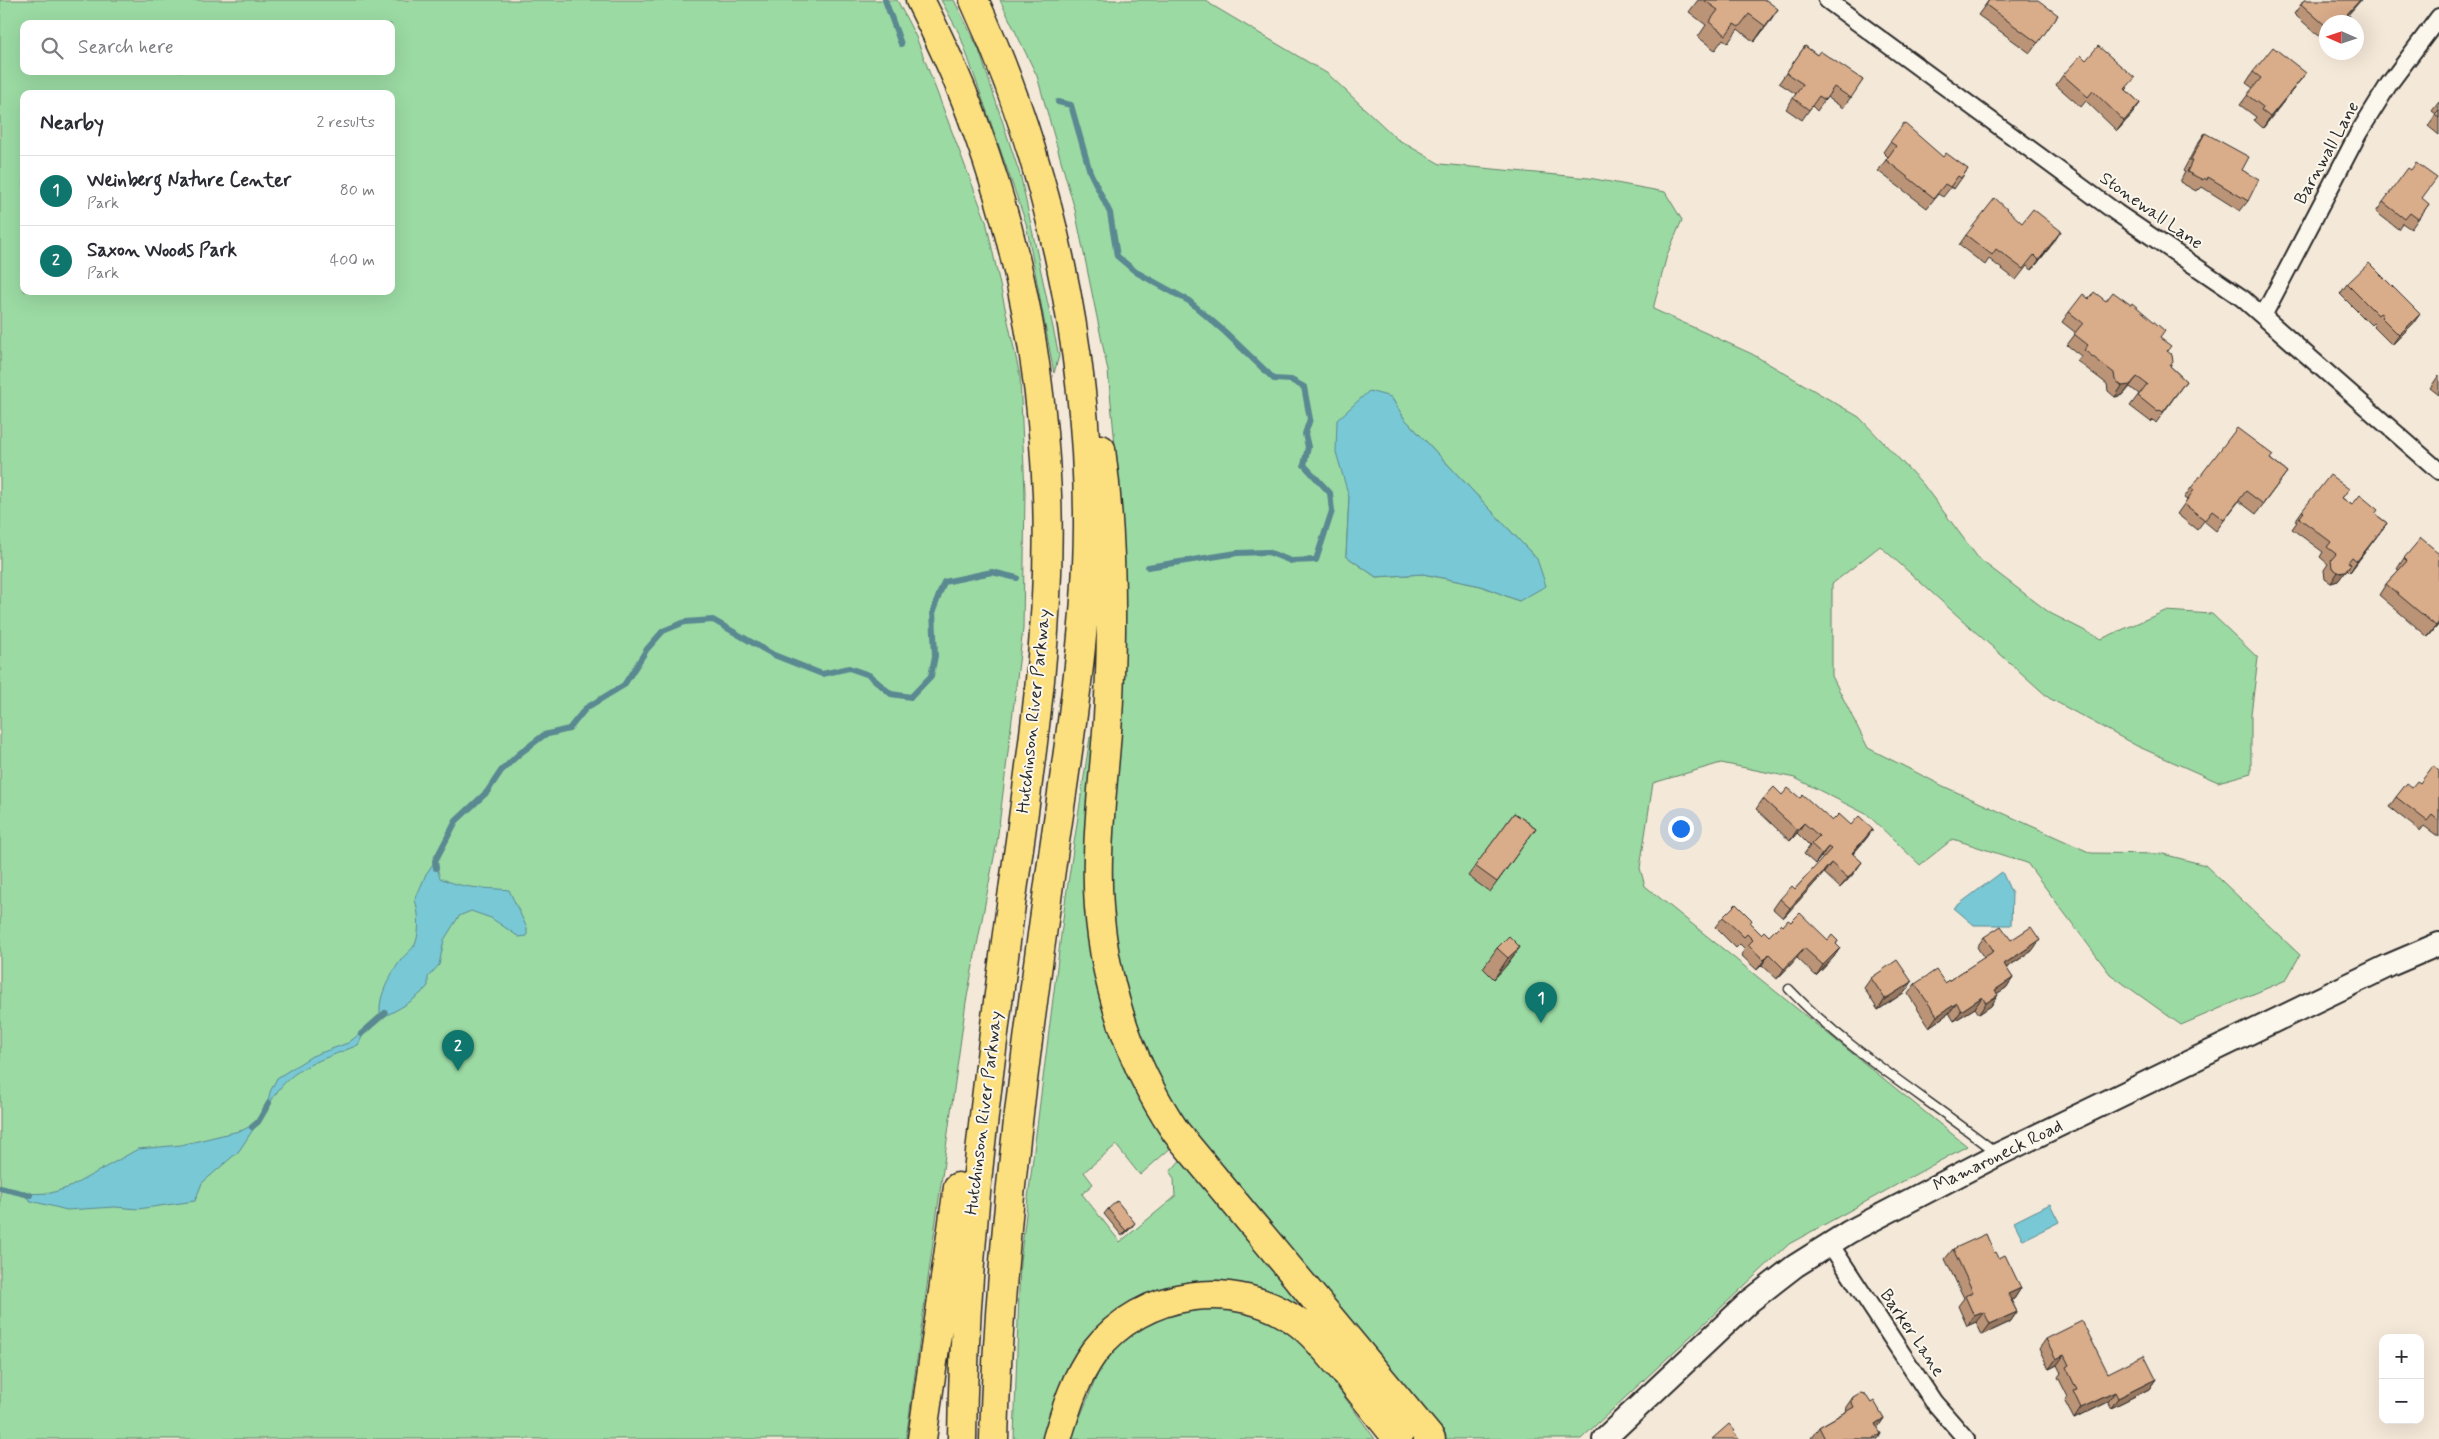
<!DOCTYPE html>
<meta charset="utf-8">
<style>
:root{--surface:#fff;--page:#f7f7f7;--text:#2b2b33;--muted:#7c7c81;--line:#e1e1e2;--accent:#0f766e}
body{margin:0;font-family:Mynerve,sans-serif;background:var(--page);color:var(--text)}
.controls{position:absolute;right:15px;bottom:15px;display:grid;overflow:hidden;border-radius:10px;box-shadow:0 5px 20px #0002}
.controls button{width:45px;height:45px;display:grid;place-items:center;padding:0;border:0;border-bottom:1px solid var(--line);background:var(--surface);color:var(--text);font:25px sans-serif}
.compass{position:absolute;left:2319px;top:15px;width:45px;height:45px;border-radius:50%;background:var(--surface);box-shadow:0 5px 20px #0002;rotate:273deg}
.you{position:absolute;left:1680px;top:828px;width:18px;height:18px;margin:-12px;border:4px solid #fff;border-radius:50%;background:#1a73e8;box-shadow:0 0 0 8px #1a73e833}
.badge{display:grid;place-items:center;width:32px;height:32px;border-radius:50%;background:var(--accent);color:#fff;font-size:16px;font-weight:700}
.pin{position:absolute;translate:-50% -41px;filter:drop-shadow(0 1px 2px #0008)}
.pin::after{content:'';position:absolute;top:26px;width:18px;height:15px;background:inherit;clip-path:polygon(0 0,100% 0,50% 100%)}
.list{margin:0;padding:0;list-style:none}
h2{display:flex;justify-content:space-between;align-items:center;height:65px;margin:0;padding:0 20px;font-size:21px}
h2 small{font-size:16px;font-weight:400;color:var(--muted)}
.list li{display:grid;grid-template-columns:32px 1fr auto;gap:15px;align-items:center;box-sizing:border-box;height:70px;padding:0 20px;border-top:1px solid var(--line)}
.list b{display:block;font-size:19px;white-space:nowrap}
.list p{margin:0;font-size:16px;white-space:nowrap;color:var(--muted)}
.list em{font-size:16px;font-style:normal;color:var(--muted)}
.icon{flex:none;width:28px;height:28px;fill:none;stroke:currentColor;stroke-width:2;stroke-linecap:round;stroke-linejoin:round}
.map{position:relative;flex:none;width:2439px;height:1439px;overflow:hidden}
.search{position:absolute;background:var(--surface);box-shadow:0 5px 20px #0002;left:20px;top:20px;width:375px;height:55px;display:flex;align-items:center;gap:12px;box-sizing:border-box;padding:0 18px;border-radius:10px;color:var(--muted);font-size:19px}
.panel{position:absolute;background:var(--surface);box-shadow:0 5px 20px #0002;left:20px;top:90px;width:375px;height:205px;border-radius:10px}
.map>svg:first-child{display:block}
</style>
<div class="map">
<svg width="2439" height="1439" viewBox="0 0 2439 1439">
<rect width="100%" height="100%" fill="#f4e8d8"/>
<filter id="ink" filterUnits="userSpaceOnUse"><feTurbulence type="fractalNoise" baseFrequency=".02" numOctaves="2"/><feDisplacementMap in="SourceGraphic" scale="10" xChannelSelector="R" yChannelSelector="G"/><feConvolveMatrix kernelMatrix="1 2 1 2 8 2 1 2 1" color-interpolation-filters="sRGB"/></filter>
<g filter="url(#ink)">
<!-- green -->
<path fill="#9bdaa3" stroke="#638267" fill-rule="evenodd" d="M0,0H897L916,37L986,221L1020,376L1025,492L1023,629L997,842L966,1002L906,1439H0ZM24,24H391V71H24ZM24,94H391V291H24Z
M941,0H954L979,50L1021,178L1059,356L1054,373L1026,223L960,35Z
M1000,0H1207L1210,4L1328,74L1397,139L1440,164L1589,178L1665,192L1682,220L1667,255L1653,309L1752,354L1859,417L1922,483L1979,559L2050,613L2101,639L2165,611L2212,614L2258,658L2251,714V773L2218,782L2137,746L2049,698L1880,546L1832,584V676L1868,748L1943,786L2091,853L2163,854L2205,865L2300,955L2286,980L2181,1025L2110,974L2027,863L1953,839L1920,865L1868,815L1795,778L1721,763L1653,783L1640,868L1645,886L1967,1146L1789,1244L1581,1439H1441L1203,1153L1167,1094L1132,1019L1117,954L1110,875L1120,498L1108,371L1075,210L1037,76ZM1391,397L1404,418L1537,559L1519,601L1481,586L1423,574L1376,577L1346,556L1349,497Z
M1090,737L1097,738L1092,952L1173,1146L1140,1175L1116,1145L1084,1172L1093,1184L1082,1194L1120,1242L1175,1197L1174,1179L1170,1172L1183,1157L1300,1296L1295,1304L1256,1288L1218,1280L1177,1285L1144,1294L1090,1340L1045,1439H1014L1020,1262L1065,903Z
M1215,1306L1261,1315L1291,1329L1311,1351L1375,1439H1071L1108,1349L1158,1313Z"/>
<!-- water -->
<path fill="#79c8d5" stroke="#5a8991" d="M1369,391L1391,397L1404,418L1537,559L1546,586L1519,601L1481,586L1423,574L1376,577L1346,556L1349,497L1336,452L1337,420Z
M435,861L440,878C467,890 481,887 509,890L527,928V936L519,937L491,918L471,911L459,916L444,940L439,965L428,977V986C415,1001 399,1009 381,1018C376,999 390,975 401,960C405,954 414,949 416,942C420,930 419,912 415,900L426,874Z
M2002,872L2012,894L2011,925H1974L1954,908Z
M366,1029L358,1045C316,1063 287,1066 266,1111L270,1092L277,1078L312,1056L348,1043Z
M258,1122L239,1151L202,1183L195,1201L138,1209L115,1207L67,1210L31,1201L22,1194L51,1193L70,1187L138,1149L181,1145L243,1130Z
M2050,1204L2059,1222L2023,1240L2014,1222Z"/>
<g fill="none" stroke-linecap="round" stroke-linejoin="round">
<!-- stream -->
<path stroke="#5a8991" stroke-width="6" d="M885,0L901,44
M1058,102L1071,105L1090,172L1110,213L1117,256L1136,272L1189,301L1225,332L1274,379L1291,380L1304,387L1310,419L1305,434L1308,447L1304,465L1330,493L1332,511L1316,560L1291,561L1268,552L1237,553L1148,567
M436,868L435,861L456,821L487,792L501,771L519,754L544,735L569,729L586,708L624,685L647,649L663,631L685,622L713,620L774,655L822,674L849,668L869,675L891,694L911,697L931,676L935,656L933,611L944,582L992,572L1017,578
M361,1034L385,1013
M252,1127L258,1122L269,1103
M0,1188L30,1195"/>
<!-- lane casing -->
<g stroke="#2b2b2b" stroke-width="11">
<path id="lane" d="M1789,989C1850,1053 1928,1098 1997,1153"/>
</g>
<!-- street casing -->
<g stroke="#2b2b2b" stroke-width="20">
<path id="street" d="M1827,0L2117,213L2242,298L2439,471
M2263,316L2358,134L2389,84L2439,17
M1830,1244L1933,1401L1966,1439"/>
</g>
<!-- secondary casing -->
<g stroke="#2b2b2b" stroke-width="26">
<path id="secondary" d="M1604,1439L1750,1301L1795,1266L1849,1232L1999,1154L2390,965L2439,944"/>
</g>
<!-- highway casing -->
<g stroke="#2b2b2b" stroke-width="31">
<path id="highway" d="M920,0C941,42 961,84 976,128C1019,245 1042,371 1047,495C1052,635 1029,774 1010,912C986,1087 964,1262 962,1439
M974,0C1048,160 1089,350 1088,527C1087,647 1065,766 1049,884C1023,1070 999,1251 994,1439
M1101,449C1112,532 1113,615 1109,698C1107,751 1099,804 1098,857C1095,954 1121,1051 1176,1132L1431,1439
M922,1439L958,1187
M1057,1439C1066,1409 1075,1378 1094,1352C1142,1289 1237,1276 1300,1324C1317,1337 1330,1355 1344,1371C1362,1394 1380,1417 1398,1439"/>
</g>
<!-- lane -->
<use href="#lane" stroke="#fbf7ec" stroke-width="8"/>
<!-- street -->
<use href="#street" stroke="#fbf7ec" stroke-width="16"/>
<!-- secondary -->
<use href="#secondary" stroke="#fbf7ec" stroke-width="22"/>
<!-- highway -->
<use href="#highway" stroke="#fce080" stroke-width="28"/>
</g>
<!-- wall -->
<path fill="#bb9477" stroke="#2b2b2b" d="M1698,0H1766L1768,24L1754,42L1738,29L1728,43L1723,39L1715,50L1698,37L1706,25L1689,12Z
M1989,0L2058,15L2030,53L1978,15Z
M2304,0L2348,15L2350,16L2346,22H2326V42L2294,14Z
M1805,46L1817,55L1863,80L1843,108L1827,97L1817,111L1812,106L1802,120L1786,109L1796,94L1779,83Z
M2086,60L2128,88L2126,90L2140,103L2133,113L2117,131L2086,101L2081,107L2056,85L2063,75Z
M2253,72L2306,73L2263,128L2254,120L2256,117L2240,105L2253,88L2246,83Z
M2439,102V135L2428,126L2436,114L2432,111Z
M2205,133L2242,170L2248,201L2240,211L2202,187L2199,190L2197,189L2196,191L2180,182L2185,172L2183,171L2198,143Z
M1890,142L1943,157L1968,169L1954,189L1951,187L1943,197L1938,194L1927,208L1878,171L1888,157L1883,152Z
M2383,202L2429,204L2411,229L2402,223L2398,229L2376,212Z
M2022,223L2054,242L2032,270L2027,266L2016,280L1989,259L1985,265L1959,245L1966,235Z
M2347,284L2413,324L2392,345L2374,327L2375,325L2373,323L2371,325L2340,294Z
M2089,299L2106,301L2160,338L2167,351L2170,366L2186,381L2156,423L2153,420L2151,422L2130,406L2139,394L2130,387L2123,395L2115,397L2108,391L2107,384L2077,361L2081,356L2067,345L2076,333L2062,322L2069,312Z
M2439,375V395L2430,388Z
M2270,459L2287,472L2256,514L2239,501L2216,531L2204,521L2197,530L2177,514L2187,500L2184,498L2191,488Z
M2349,489L2342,498L2352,505L2375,514L2387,523L2350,572L2347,569L2338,581L2331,583L2325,579L2324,570L2328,564L2320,557L2323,552L2292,529L2297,522L2295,521L2302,511Z
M2438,556L2439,624L2428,637L2379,595L2386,584L2399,570L2397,569L2404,558Z
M2439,771V837L2424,826L2420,831L2389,807L2396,797L2412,787L2420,783Z
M1782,795L1800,798L1832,821L1873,829L1866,839L1853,854L1855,872L1840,888L1824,873L1783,918L1773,909L1780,899L1795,889L1823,859L1821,857L1815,864L1804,854L1810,846L1797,833L1790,841L1756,809L1763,799Z
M1514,813L1536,828L1490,892L1468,876Z
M1723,917L1750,923L1761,934L1769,936L1783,926L1791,922L1828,940L1838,941L1836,944L1840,948L1833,958L1816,976L1797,958L1777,979L1762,965L1757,970L1741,955L1745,949L1740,944L1736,948L1715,927Z
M1984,937L2011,940L2032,951L2006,968L2013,978L2006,988L1997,993L1991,1006L1979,1014L1975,1008L1954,1021L1949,1013L1929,1027L1908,994L1915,984L1945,983L1984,958L1977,947Z
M1520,947L1505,967L1494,979L1483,968L1497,948Z
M1871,978L1905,992L1878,1010L1864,988Z
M1108,1209L1131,1228L1122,1236L1104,1214Z
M1953,1249L1994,1253L2021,1288L2014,1299L2011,1300L2017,1312L2010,1322L1982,1335L1976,1322L1967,1326L1958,1306L1964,1298L1945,1259Z
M2046,1339L2108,1373L2156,1379L2149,1389L2111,1408L2108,1402L2074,1419L2065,1402L2068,1397L2058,1377L2061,1373L2057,1365L2049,1369L2039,1349Z
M1853,1397L1871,1403L1884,1418L1877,1428L1881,1434L1878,1439H1812L1811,1438L1819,1427L1845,1412L1846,1407Z"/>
<!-- shaded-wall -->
<path fill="#987861" stroke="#2b2b2b" d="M2360,0H2361L2342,22L2347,14Z
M1778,9L1768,24L1754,42L1765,26Z
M2306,73L2298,83L2263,128L2270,117Z
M2140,103L2133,113L2117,131L2124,121Z
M2061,231L2054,242L2032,270L2039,260Z
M2420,314L2413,324L2392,345L2399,335Z
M2137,377L2123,395L2115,397L2122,386Z
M2387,523L2379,533L2350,572L2357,561Z
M2351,564L2338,581L2331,583L2338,572H2342Z
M2439,622V624L2428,637L2436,626Z
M1804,823L1797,833L1790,841L1797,830Z
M1873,829L1866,839L1844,863L1852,853Z
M1828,847L1821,857L1815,864L1822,854Z
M1862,862L1855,872L1840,888L1848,878Z
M1831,863L1824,873L1783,918L1790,908Z
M2040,940L2032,951L1997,974L2004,964Z
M1520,947L1505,967L1494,979L1508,958Z
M1804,948L1797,958L1777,979L1784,969Z
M1840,948L1833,958L1816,976L1823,965Z
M1769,954L1762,965L1757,970L1764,960Z
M2013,978L2006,988L1987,1000L1995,990Z
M1912,982L1905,992L1878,1010L1885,999Z
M1998,995L1991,1006L1979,1014L1986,1003Z
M1982,997L1975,1008L1954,1021L1961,1011Z
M1957,1003L1949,1013L1929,1027L1937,1016Z
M1135,1223L1131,1228L1122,1236L1126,1231Z
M2021,1288L2014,1299L2001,1304L2008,1294Z
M1984,1312L1976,1322L1967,1326L1974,1316Z
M2017,1312L2010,1322L1982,1335L1990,1324Z
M2064,1355L2057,1365L2049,1369L2056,1359Z
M2156,1379L2149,1389L2111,1408L2118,1398Z
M2115,1392L2108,1402L2074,1419L2081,1408Z
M1884,1418L1877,1429L1875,1424Z"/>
<!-- building -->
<path fill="#d9ac8a" stroke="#2b2b2b" d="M1704,0H1766L1778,9L1765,26L1749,14L1739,27L1734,24L1726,35L1709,22L1718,10Z
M1989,0H2038L2058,15L2038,43L1986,5Z
M2304,0H2360L2347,14L2350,16L2345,22H2326V26L2301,4Z
M1805,46L1817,55L1820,51L1863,80L1851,98L1834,87L1825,100L1819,96L1809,110L1793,98L1803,84L1786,73Z
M2098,46L2135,78L2125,89L2140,103L2124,121L2093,91L2088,97L2063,75L2081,55L2086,60Z
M2273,47L2306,73L2270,117L2261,110L2263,107L2247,95L2261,78L2253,72Z
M2439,111V118L2435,115Z
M1904,123L1943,157L1946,153L1968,169L1961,178L1958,176L1950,187L1945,184L1934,198L1886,160L1896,146L1890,142Z
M2205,133L2249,157L2242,170L2259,179L2248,201L2208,177L2207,180L2204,178L2203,180L2187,172L2192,161H2190Z
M2416,163L2437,178L2422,198L2429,204L2418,219L2410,213L2405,219L2383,202L2408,168L2411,170Z
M1995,198L2022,223L2033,209L2061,231L2039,260L2034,255L2023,269L1996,249L1992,255L1966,235Z
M2369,263L2420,314L2399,335L2381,317L2383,315L2380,313L2378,315L2347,284Z
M2094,292L2106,301L2113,292L2131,305L2132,303L2165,331L2160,338L2171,346L2167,351L2172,355L2173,362L2170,366L2186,381L2163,412L2160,410L2158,412L2138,396L2147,384L2137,377L2130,385L2122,386L2115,380L2114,373L2084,350L2088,345L2074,334L2083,323L2069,312L2083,294L2089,299Z
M2237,428L2273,455L2270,459L2287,472L2263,504L2246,491L2224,520L2212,511L2205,520L2184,504L2194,490L2191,488Z
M2330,475L2349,489L2342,498L2352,505L2360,495L2378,510L2375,514L2387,523L2357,561L2352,557L2348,562L2351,564L2345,571L2338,572L2332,568L2331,560L2336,554L2327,547L2331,542L2299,518L2304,512L2302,511Z
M2421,538L2439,553L2438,556L2439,557V622L2436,626L2386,584L2407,561L2404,558Z
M2433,766L2439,771V821L2432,815L2427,821L2396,797L2407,783L2412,787L2417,781L2420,783Z
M1774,787L1782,795L1788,788L1800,798L1803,795L1832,821L1839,814L1851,825L1859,816L1873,829L1852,853L1862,862L1848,878L1831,863L1790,908L1780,899L1792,886L1795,889L1831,849L1828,847L1822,854L1811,844L1819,836L1804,823L1797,830L1763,799Z
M1514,813L1536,828L1497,882L1475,866Z
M1736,904L1752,920L1750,923L1761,934L1764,931L1769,936L1781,924L1783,926L1788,920L1791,922L1800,913L1828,940L1832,935L1838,941L1836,944L1840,948L1823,965L1804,948L1784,969L1769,954L1764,960L1748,945L1753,940L1747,934L1744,937L1723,917Z
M2001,926L2011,940L2031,927L2040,940L2004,964L2013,978L1995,990L1998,995L1986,1003L1982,997L1961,1011L1957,1003L1937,1016L1915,984L1936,970L1945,983L1994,951L1984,937Z
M1509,936L1520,947L1508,958L1497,948Z
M1897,960L1912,982L1885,999L1871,978Z
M1117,1201L1135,1223L1126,1231L1108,1209Z
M1986,1234L1994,1253L1996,1252L1999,1258L2005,1255L2021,1288L2008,1294L2017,1312L1990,1324L1984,1312L1974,1316L1965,1296L1973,1292L1953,1249Z
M2082,1321L2108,1373L2144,1355L2156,1379L2118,1398L2115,1392L2081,1408L2073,1391L2077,1390L2066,1367L2069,1365L2064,1355L2056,1359L2046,1339Z
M1860,1393L1865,1394L1871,1403L1874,1401L1884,1418L1875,1424L1881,1434L1873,1439H1825L1819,1427L1854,1407L1852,1403L1853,1397Z
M1729,1424L1735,1431L1733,1432L1739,1439H1712Z"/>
</g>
<g text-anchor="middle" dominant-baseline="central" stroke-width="4" stroke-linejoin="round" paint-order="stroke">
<!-- street labels -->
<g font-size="18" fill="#2b2b2b" stroke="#fbf7ec">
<text transform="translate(2327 153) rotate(-61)">Barnwall Lane</text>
<text transform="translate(2151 211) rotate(35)">Stonewall Lane</text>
<text transform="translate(1034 711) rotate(-84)">Hutchinson River Parkway</text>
<text transform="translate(984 1113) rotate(-83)">Hutchinson River Parkway</text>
<text transform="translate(1998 1156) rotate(-26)">Mamaroneck Road</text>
<text transform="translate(1912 1333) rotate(56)">Barker Lane</text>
</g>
</g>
</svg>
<div class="controls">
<button>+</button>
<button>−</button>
</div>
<svg class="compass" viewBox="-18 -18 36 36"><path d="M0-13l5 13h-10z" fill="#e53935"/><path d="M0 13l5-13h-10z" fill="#7c7c81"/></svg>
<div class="you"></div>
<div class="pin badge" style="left:1541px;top:1023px">1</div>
<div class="pin badge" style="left:458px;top:1071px">2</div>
<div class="search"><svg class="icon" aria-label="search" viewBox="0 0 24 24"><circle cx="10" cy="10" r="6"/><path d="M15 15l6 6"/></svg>Search here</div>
<section class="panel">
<h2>Nearby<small>2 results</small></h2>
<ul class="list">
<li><span class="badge">1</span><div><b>Weinberg Nature Center</b><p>Park</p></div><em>80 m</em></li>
<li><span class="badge">2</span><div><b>Saxon Woods Park</b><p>Park</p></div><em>400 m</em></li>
</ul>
</section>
</div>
